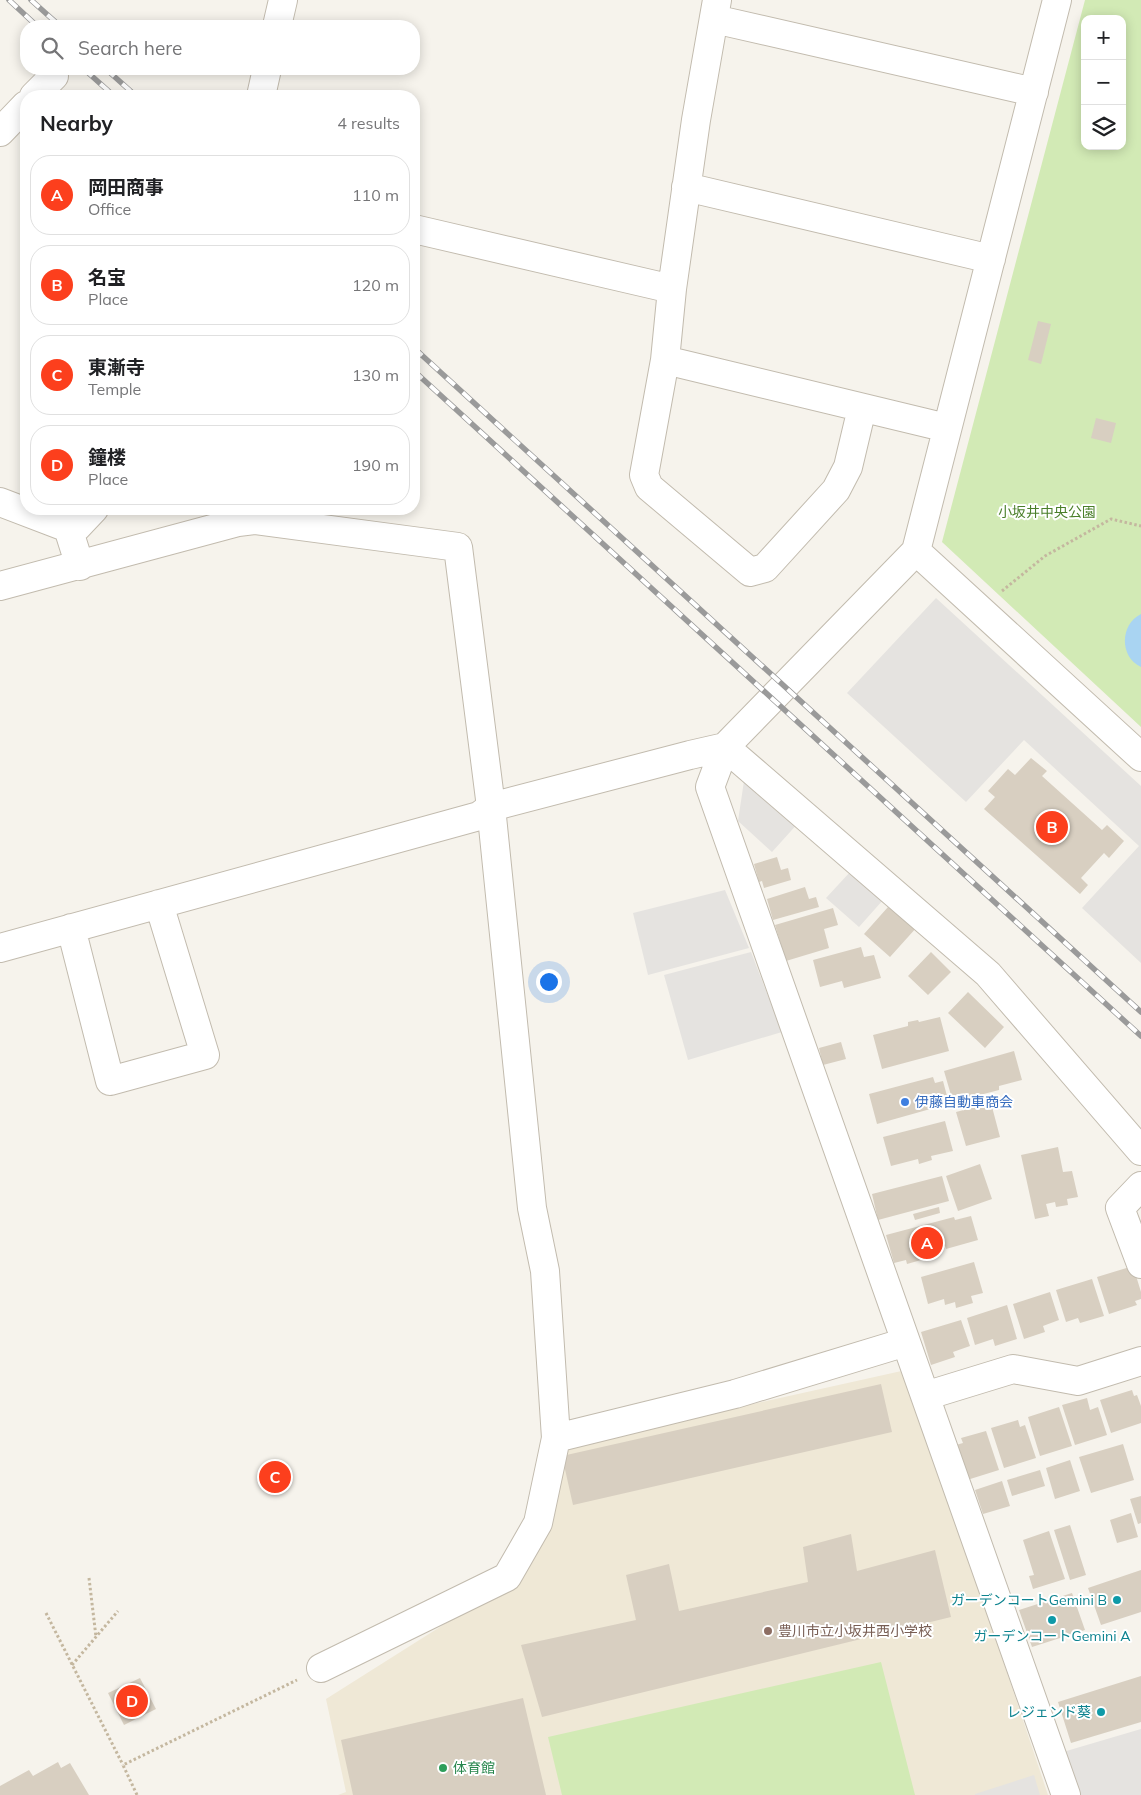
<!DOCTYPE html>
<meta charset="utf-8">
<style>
:root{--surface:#fff;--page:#f6f6f6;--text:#202124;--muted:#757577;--line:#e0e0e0;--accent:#fc3f1d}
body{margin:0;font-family:Mulish,"Noto Sans JP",sans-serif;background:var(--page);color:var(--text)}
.controls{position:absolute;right:15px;top:15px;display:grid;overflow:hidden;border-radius:10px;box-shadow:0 2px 12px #0003}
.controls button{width:45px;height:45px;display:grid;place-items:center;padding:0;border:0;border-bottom:1px solid var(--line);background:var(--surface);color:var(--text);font:25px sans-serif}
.you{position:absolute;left:548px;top:981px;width:18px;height:18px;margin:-12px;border:4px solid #fff;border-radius:50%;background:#1a73e8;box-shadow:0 0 0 8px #1a73e833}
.badge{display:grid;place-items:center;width:32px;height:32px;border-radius:50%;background:var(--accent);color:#fff;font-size:16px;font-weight:700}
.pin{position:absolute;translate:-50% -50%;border:2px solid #fff;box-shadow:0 1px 5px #0006}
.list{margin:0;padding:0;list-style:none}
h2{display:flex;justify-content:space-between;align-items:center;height:65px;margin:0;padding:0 20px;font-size:21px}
h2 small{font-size:16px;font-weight:400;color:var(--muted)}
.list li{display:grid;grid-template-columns:32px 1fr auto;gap:15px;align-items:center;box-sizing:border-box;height:80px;margin:0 10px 10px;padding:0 10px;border:1px solid var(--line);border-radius:20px}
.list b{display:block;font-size:19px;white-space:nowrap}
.list p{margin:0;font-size:16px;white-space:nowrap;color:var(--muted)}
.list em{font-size:16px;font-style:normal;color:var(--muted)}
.icon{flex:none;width:28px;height:28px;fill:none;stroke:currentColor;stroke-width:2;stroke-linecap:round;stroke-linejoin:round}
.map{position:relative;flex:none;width:1141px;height:1795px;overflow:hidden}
.search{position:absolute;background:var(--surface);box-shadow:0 2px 12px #0003;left:20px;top:20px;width:400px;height:55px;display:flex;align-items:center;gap:12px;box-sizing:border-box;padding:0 18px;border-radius:20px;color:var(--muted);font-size:19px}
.panel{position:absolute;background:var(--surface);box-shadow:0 2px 12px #0003;left:20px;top:90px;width:400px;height:425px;border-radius:20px}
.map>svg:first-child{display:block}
</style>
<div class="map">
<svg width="1141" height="1795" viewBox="0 0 1141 1795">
<rect width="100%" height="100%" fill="#f6f3ec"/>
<!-- education -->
<path fill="#efe8d6" d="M906,1370L1048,1795H338L346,1792L326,1699L489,1596L512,1578L550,1449Z"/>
<!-- green -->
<path fill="#d2eab5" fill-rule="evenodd" d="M1085,0H1141V727L942,542ZM1085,19H1122V146H1085Z
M881,1662L915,1795H562L548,1737Z"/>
<!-- parking -->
<path fill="#e5e3e0" d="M936,598L1141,786V963L1082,908L1139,846L1024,740L966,802L847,693Z
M744,781L800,821L772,852L738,821Z
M851,871L883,900L859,927L826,898Z
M725,890L749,948L648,975L633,913Z
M751,952L782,1032L688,1060L664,975Z
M1141,1729V1795H1078L1063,1752Z
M1034,1775L1040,1795H975V1794Z"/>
<!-- water -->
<path fill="#a9d4f2" d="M1141,614V667C1119,657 1120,624 1141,614Z"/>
<!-- building -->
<path fill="#d8cfc1" d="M1038,321L1051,324L1041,364L1028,360Z
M1096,418L1116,423L1111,443L1091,438Z
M1031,758L1047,771L1042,776L1102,830L1107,825L1124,841L1109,858L1104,853L1081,878L1088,885L1080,894L984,809L995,797L988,791L1008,769L1015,775Z
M777,857L781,870L788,868L791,880L764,888L762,881L759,882L754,864Z
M805,887L809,899L816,897L819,907L773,920L767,899Z
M888,907L894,912L896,909L917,927L890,957L864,934Z
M833,908L838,925L824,929L829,948L786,961L775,925Z
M861,947L864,957L874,955L881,978L844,988L842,981L820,987L813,960Z
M931,952L951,972L928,995L908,976Z
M968,992L1004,1027L985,1048L948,1013Z
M940,1017L949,1051L882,1069L873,1035L908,1026V1022L918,1020L919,1022Z
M841,1042L846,1059L823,1065L819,1048Z
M1014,1051L1022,1080L999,1086V1090L953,1102L944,1071Z
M933,1077L935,1083L943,1081L947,1096L939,1098L941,1106L877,1124L869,1094Z
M991,1103L1000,1137L966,1146L956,1112Z
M945,1121L953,1151L931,1156L932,1160L919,1164L918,1159L891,1166L883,1137Z
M1058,1147L1063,1172L1072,1171L1078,1197L1067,1199L1068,1205L1056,1207L1055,1202L1046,1204L1049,1216L1035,1219L1021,1155Z
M980,1164L992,1199L958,1211L946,1176Z
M942,1176L949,1201L878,1220L872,1194Z
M939,1207L940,1213L915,1220L913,1214Z
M971,1216L978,1240L946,1249L945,1246L919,1254L921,1260L907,1264L906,1260L894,1263L886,1235L954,1217L955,1220Z
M974,1262L983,1293L971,1296L973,1303L956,1308L955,1302L945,1305L944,1299L928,1304L921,1277Z
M1133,1266L1141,1292V1299L1135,1301L1137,1305L1109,1314L1097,1277Z
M1092,1279L1104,1316L1080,1323L1078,1318L1066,1322L1056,1290Z
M1050,1292L1059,1320L1043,1326L1045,1332L1024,1339L1013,1304Z
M1007,1305L1017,1339L995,1346L993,1339L975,1345L967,1318Z
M961,1320L970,1346L953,1352L955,1357L931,1365L921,1332Z
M881,1384L892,1432L573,1505L562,1456Z
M1132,1390L1134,1396L1137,1395L1141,1406V1423L1111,1433L1100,1400Z
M1087,1398L1090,1410L1098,1407L1107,1435L1075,1445L1062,1405Z
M1059,1407L1072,1446L1040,1456L1028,1417Z
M1018,1420L1020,1427L1025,1425L1036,1458L1004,1468L991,1428Z
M986,1431L999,1470L967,1480L956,1445L963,1443L961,1438Z
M1123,1444L1134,1480L1091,1493L1079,1457Z
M1070,1460L1080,1491L1055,1499L1046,1468Z
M1040,1470L1045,1486L1012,1496L1007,1480Z
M1002,1481L1010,1506L983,1514L975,1490Z
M1141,1496V1523L1138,1524L1130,1499Z
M1131,1513L1138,1537L1117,1543L1110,1520Z
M1070,1525L1086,1575L1070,1580L1054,1530Z
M1049,1531L1065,1579L1033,1589L1029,1576L1034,1575L1023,1540Z
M851,1534L857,1571L935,1550L951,1617L542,1717L521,1645L636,1620L626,1575L669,1564L679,1611L808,1582L803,1547Z
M1141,1570V1612L1101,1625L1088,1588Z
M1072,1593L1085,1630L1032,1647L1019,1610Z
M1141,1676V1722L1071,1743L1058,1702Z
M140,1678L156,1709L124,1725L108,1693Z
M523,1698L546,1795H353L341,1740Z
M58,1762L61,1768L70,1763L89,1795H0V1786L29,1770L33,1776Z"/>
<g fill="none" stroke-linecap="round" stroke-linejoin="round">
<!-- minor casing -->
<g stroke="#c2bbae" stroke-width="30">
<path id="minor" d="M717,0L696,120L672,289L665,360L644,475L649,487L750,572L765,568L836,490L848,467L862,408
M1057,0L916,551L725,747L710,787L1066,1795
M714,19L1034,92
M277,26L283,0
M34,96L54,76
M261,96L267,69
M0,132L26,105
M686,187L991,259
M414,229L672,289
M665,360L947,428
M0,502L68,528L80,566
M68,528L77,527L94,509
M916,551L1141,757
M0,586L238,522L255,520L458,547L491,807L532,1208L545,1271L556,1438L538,1523L507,1577L321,1668
M71,928L110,1081L205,1055L159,904
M0,948L479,816L491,807L690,755L725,747L988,974L1141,1151
M1141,1186L1120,1208L1141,1264
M925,1396L1013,1369L1078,1381L1141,1361
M556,1438L735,1394L906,1342"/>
</g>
<!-- path -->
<path stroke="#c4b79f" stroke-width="3" stroke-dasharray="2.5 2.5" stroke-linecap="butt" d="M1002,591L1045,556L1111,519L1141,526
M89,1578L96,1637
M46,1613L123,1765
M72,1665L118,1611
M137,1795L123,1765L297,1680"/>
<!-- minor -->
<use href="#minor" stroke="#fff" stroke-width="28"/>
<!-- rail casing -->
<g stroke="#9a9a9a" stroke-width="5.5">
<path id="rail" d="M9,0L37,26
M31,0L60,26
M84,69L114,96
M106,69L136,96
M414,348L1141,1012
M414,371L1141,1036"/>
</g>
<!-- rail -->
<use href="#rail" stroke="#fff" stroke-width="4" stroke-dasharray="11" stroke-linecap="butt"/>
</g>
<!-- markers -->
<circle fill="#3f7fe0" stroke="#fff" stroke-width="2" cx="905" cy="1102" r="5"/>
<g fill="#0f9aa8" stroke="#fff" stroke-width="2">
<circle cx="1117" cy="1600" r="5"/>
<circle cx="1052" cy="1620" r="5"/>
<circle cx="1101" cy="1712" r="5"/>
</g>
<circle fill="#8d6e63" stroke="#fff" stroke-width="2" cx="768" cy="1631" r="5"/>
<circle fill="#2e9e5b" stroke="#fff" stroke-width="2" cx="443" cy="1768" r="5"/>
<g text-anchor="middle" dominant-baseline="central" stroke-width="4" stroke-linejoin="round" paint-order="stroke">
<!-- park labels -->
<g font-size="14" fill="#4a7f2a" stroke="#fff">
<text x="1047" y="512">小坂井中央公園</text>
</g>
<!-- shop labels -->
<g font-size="14" fill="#366cbe" stroke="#fff" text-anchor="start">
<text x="915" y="1102">伊藤自動車商会</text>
</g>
<!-- culture labels -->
<g font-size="14" fill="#0d838f" stroke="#fff" text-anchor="end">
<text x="1107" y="1600">ガーデンコートGemini B</text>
<text x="1052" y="1636" text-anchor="middle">ガーデンコートGemini A</text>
<text x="1091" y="1712">レジェンド葵</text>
</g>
<!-- education labels -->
<g font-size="14" fill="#785e54" stroke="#fff" text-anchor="start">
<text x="778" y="1631">豊川市立小坂井西小学校</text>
</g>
<!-- leisure labels -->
<g font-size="14" fill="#27864d" stroke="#fff" text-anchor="start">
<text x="453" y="1768">体育館</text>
</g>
</g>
</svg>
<div class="controls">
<button>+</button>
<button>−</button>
<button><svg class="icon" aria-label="layers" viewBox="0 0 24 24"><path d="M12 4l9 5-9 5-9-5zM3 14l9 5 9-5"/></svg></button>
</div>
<div class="you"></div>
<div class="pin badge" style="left:927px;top:1243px">A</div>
<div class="pin badge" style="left:1052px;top:827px">B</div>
<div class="pin badge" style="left:275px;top:1477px">C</div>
<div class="pin badge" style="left:132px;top:1701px">D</div>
<div class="search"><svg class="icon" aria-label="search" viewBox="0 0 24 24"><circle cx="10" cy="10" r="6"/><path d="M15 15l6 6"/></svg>Search here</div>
<section class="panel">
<h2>Nearby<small>4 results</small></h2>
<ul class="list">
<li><span class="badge">A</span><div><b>岡田商事</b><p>Office</p></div><em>110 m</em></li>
<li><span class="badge">B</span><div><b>名宝</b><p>Place</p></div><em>120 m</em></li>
<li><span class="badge">C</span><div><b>東漸寺</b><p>Temple</p></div><em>130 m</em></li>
<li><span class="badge">D</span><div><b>鐘楼</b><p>Place</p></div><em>190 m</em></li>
</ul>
</section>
</div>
